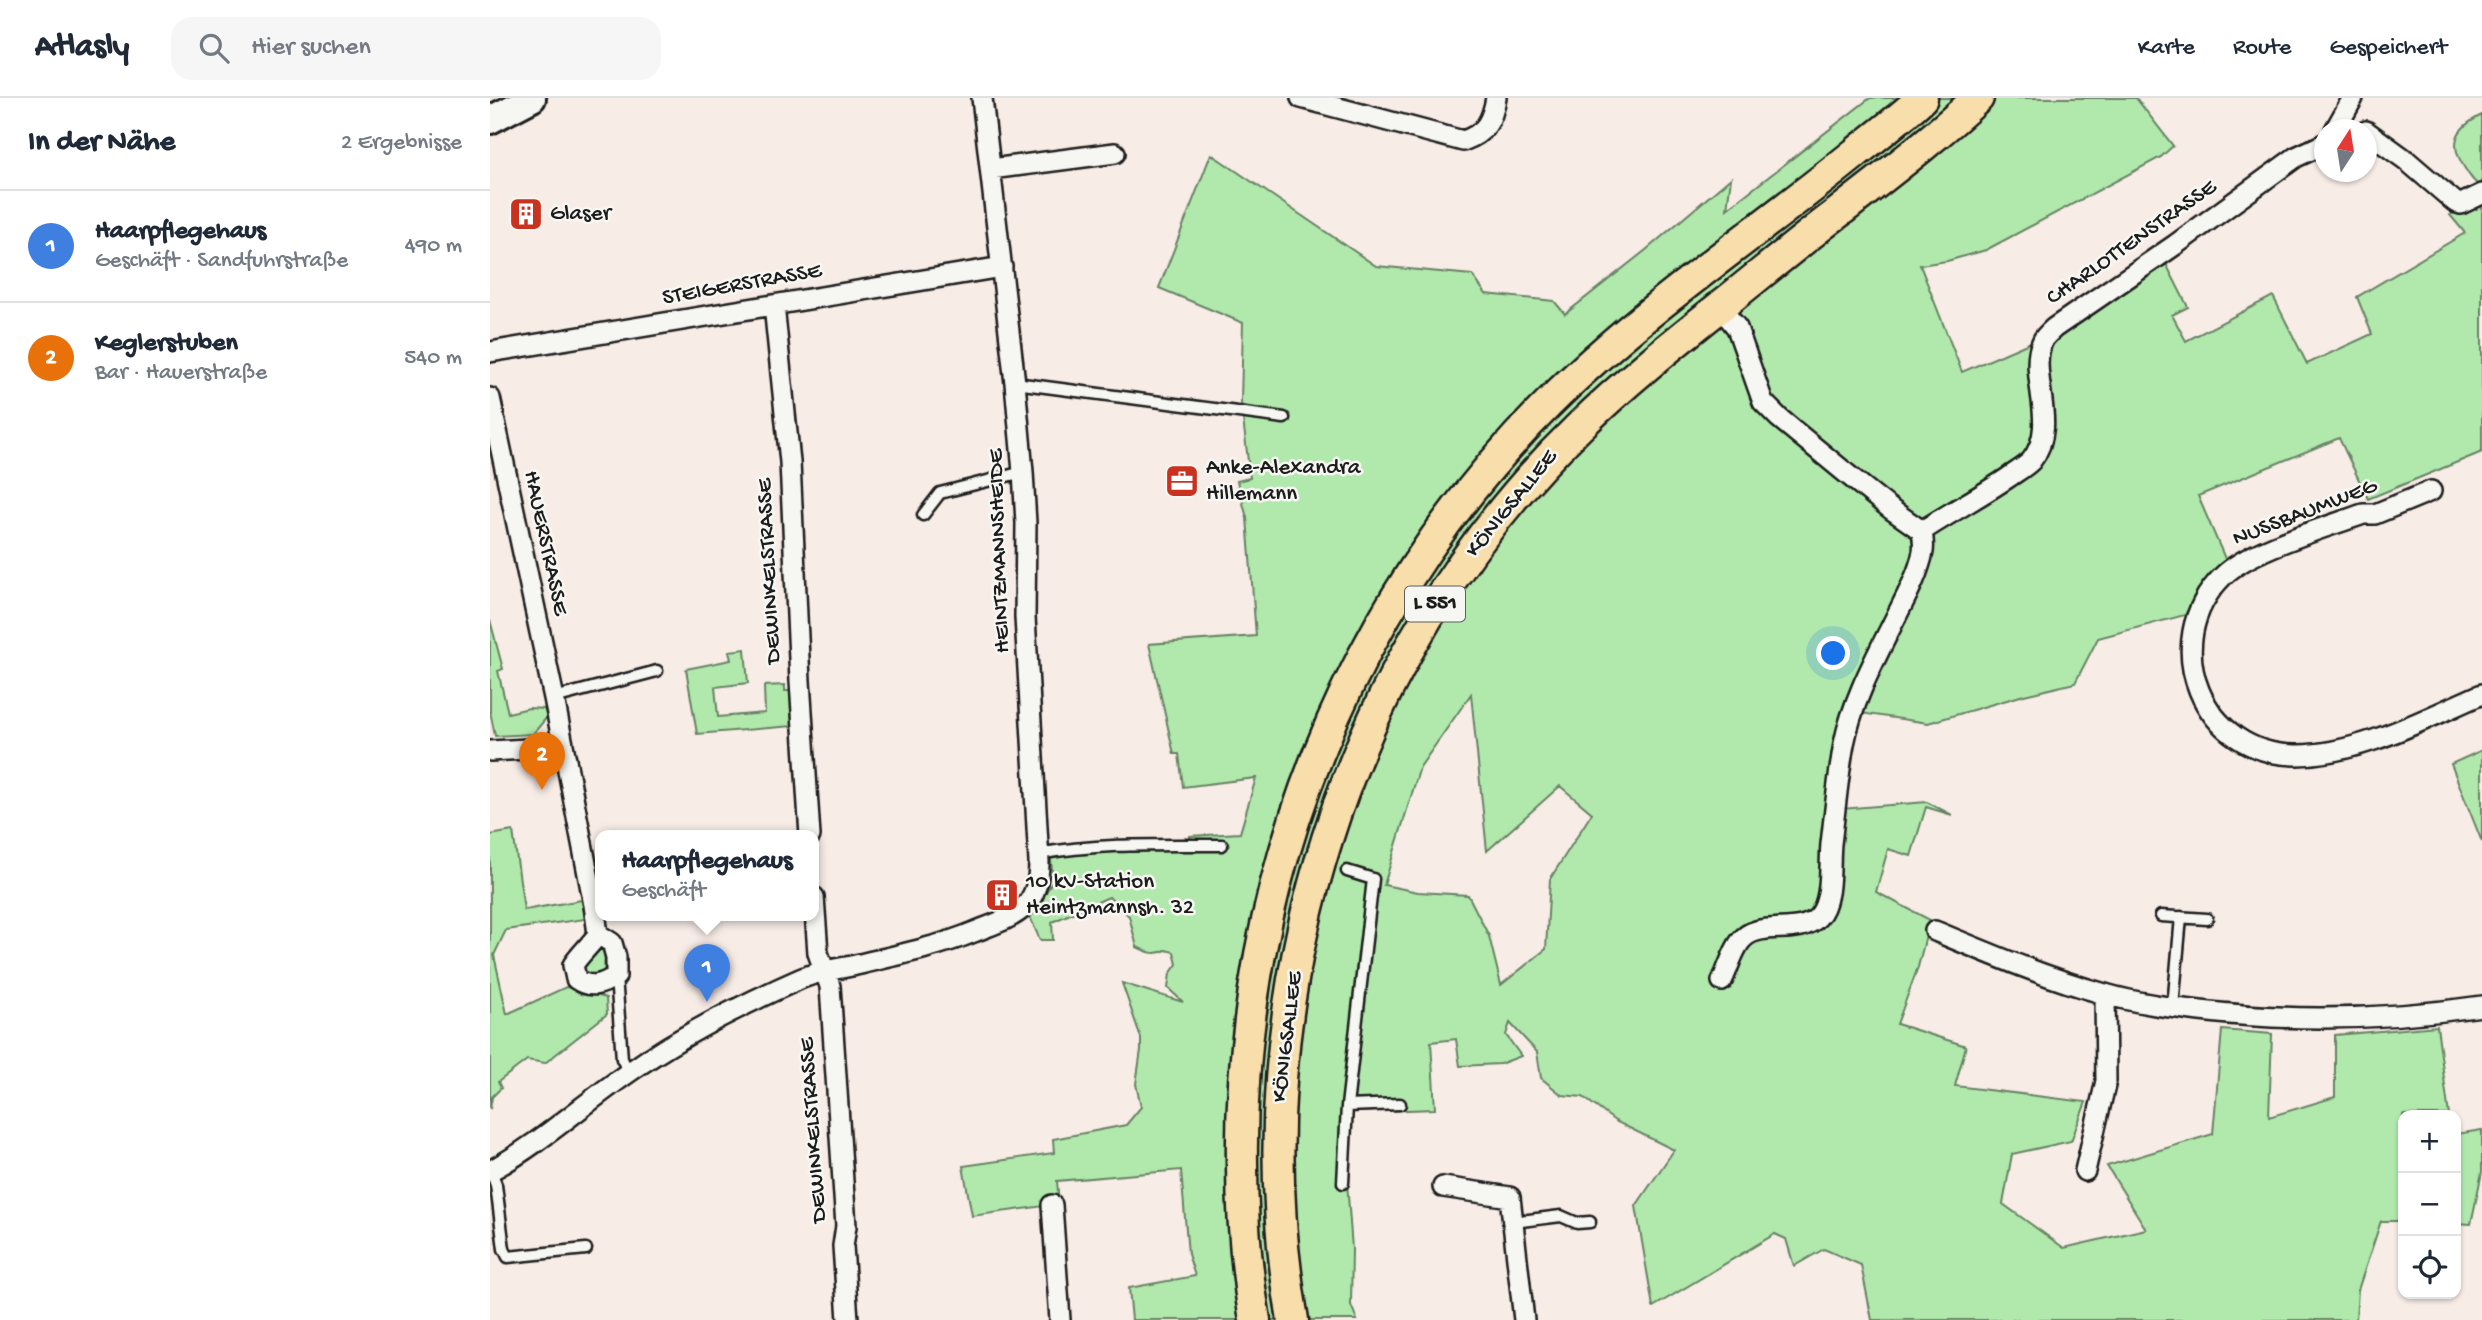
<!DOCTYPE html>
<html lang="de">
<meta charset="utf-8">
<style>
:root{--surface:#fff;--page:#f6f6f7;--text:#1f2937;--muted:#747a83;--line:#e0e1e3;--accent:#c8321e}
body{margin:0;font-family:"Gochi Hand",sans-serif;background:var(--page);color:var(--text)}
.controls{position:absolute;right:21px;bottom:21px;display:grid;overflow:hidden;border-radius:14px;box-shadow:0 2px 5px #0004}
.controls button{width:63px;height:63px;display:grid;place-items:center;padding:0;border:0;border-bottom:2px solid var(--line);background:var(--surface);color:var(--text);font:35px sans-serif}
.compass{position:absolute;left:1824px;top:21px;width:63px;height:63px;border-radius:50%;background:var(--surface);box-shadow:0 2px 5px #0004;rotate:12deg}
.you{position:absolute;left:1344px;top:556px;width:24px;height:24px;margin:-18px;border:5px solid #fff;border-radius:50%;background:#1a73e8;box-shadow:0 0 0 10px #1a73e833}
.badge{display:grid;place-items:center;width:46px;height:46px;border-radius:50%;background:var(--accent);color:#fff;font-size:23px;font-weight:700}
.pin{position:absolute;translate:-50% -58px;filter:drop-shadow(0 2px 4px #0008)}
.pin::after{content:'';position:absolute;top:37px;width:24px;height:21px;background:inherit;clip-path:polygon(0 0,100% 0,50% 100%)}
.popup{position:absolute;left:105px;top:732px;width:224px;height:91px;box-sizing:border-box;display:grid;place-content:center;border-radius:14px;background:var(--surface);filter:drop-shadow(0 2px 5px #0005);font-size:23px;white-space:nowrap;color:var(--muted)}
.popup b{font-size:26px;color:var(--text)}
.popup::after{content:'';position:absolute;left:50%;top:100%;margin-left:-14px;border:14px solid transparent;border-top-color:var(--surface)}
.list{margin:0;padding:0;list-style:none}
h2{display:flex;justify-content:space-between;align-items:center;height:91px;margin:0;padding:0 28px;font-size:30px}
h2 small{font-size:23px;font-weight:400;color:var(--muted)}
.list li{display:grid;grid-template-columns:46px 1fr auto;gap:21px;align-items:center;box-sizing:border-box;height:112px;padding:0 28px;border-top:2px solid var(--line)}
.list b{display:block;font-size:26px;white-space:nowrap}
.list p{margin:0;font-size:23px;white-space:nowrap;color:var(--muted)}
.list em{font-size:23px;font-style:normal;color:var(--muted)}
.icon{flex:none;width:38px;height:38px;fill:none;stroke:currentColor;stroke-width:2;stroke-linecap:round;stroke-linejoin:round}
.map{position:relative;flex:none;width:1992px;height:1222px;overflow:hidden}
header{display:flex;align-items:center;gap:42px;box-sizing:border-box;height:98px;padding:0 35px;background:var(--surface);border-bottom:2px solid var(--line)}
header strong{font-size:33px}
nav{display:flex;gap:38px;margin-inline-start:auto;font-size:24px}
.search{width:490px;height:63px;background:var(--page);display:flex;align-items:center;gap:18px;box-sizing:border-box;padding:0 24px;border-radius:21px;color:var(--muted);font-size:26px}
main{display:flex}
aside{flex:1;background:var(--surface)}
.map>svg:first-child{display:block}
</style>
<header>
<strong>Atlasly</strong>
<div class="search"><svg class="icon" aria-label="search" viewBox="0 0 24 24"><circle cx="10" cy="10" r="6"/><path d="M15 15l6 6"/></svg>Hier suchen</div>
<nav><a>Karte</a><a>Route</a><a>Gespeichert</a></nav>
</header>
<main>
<aside>
<h2>In der Nähe<small>2 Ergebnisse</small></h2>
<ul class="list">
<li><span class="badge" style="background:#3f7fe0">1</span><div><b>Haarpflegehaus</b><p>Geschäft · Sandfuhrstraße</p></div><em>490 m</em></li>
<li><span class="badge" style="background:#e8710a">2</span><div><b>Keglerstuben</b><p>Bar · Hauerstraße</p></div><em>540 m</em></li>
</ul>
</aside>
<div class="map">
<svg width="1992" height="1222" viewBox="0 0 1992 1222">
<rect width="100%" height="100%" fill="#f8ece6"/>
<filter id="ink" filterUnits="userSpaceOnUse"><feTurbulence type="fractalNoise" baseFrequency=".0143" numOctaves="2"/><feDisplacementMap in="SourceGraphic" scale="14" xChannelSelector="R" yChannelSelector="G"/><feConvolveMatrix kernelMatrix="1 2 1 2 8 2 1 2 1" color-interpolation-filters="sRGB"/></filter>
<g filter="url(#ink)">
<!-- green -->
<path fill="#b1e9ad" stroke="#668264" stroke-width="2" fill-rule="evenodd" d="M1380,0H1646L1683,48L1671,59L1496,152L1457,163L1430,167L1472,274L1539,245L1670,154L1698,209L1682,217L1696,243L1783,198L1817,266L1882,236L1867,199L1975,135L1960,117L1992,102V354L1878,401L1849,340L1708,398L1736,463L1712,487L1695,517L1608,540L1585,585L1534,597L1438,625L1371,615L1361,647L1351,711L1437,704L1462,717L1436,709L1421,758L1398,751L1386,794L1440,822L1428,869L1407,926L1476,948L1465,988L1596,1004L1581,1043L1522,1056L1513,1106L1574,1150L1656,1131L1617,1068L1723,1036L1732,932L1782,936L1779,1019L1845,999V937L1947,928L1959,1017H1913V1123H1891L1868,1192L1866,1222H1382L1371,1167L1334,1151L1304,1168L1296,1141L1285,1136L1163,1209L1146,1108L1184,1052L1125,1023L1093,999L1072,997L1051,980L1047,954L1020,925L1016,937L1031,958L1010,966L970,968L966,941L941,944L945,1011L861,1014L857,1084L862,1151L861,1207L867,1222H642L639,1190L705,1178L698,1156L691,1072L567,1083L569,1106L482,1118L473,1068L564,1055L563,1041L636,1027L651,1009L646,986L651,952V940L632,885L693,904L678,890L680,876L687,866L684,854L676,852C665,858 657,854 647,849L639,818L619,799L562,824L563,842H550L540,819L563,783L560,750L700,742V738L750,735L766,680L693,689L689,656H684L659,546L766,538L757,420L747,383L760,380L751,304L753,225L669,190L721,56L886,168L982,177L996,196L1064,203L1075,216L1156,152L1241,80L1237,111ZM981,596L997,753L1070,688L1102,715L1060,781L1056,851L1011,887L999,838L978,797L928,794L894,787L930,669Z
M1992,17V90C1984,85 1979,77 1974,69C1958,44 1967,29 1992,17Z
M0,522L13,571L8,573L18,615L39,610L54,611L57,619L43,636L5,638L0,613Z
M255,551L258,585L225,589L228,619L275,615L274,588L295,587V593H300L302,628L207,636L196,571L241,562L239,553Z
M1992,652V744L1961,666Z
M23,733L34,812L92,802L95,821L16,832L4,857L17,916L76,889L116,900L117,916L55,965L37,962L8,984L11,990L2,999L0,1011V737Z
M112,851L115,853L114,875L97,880L89,871L102,856Z
M1992,1032V1074L1981,1126L1966,1125V1036Z"/>
<g fill="none" stroke-linecap="round" stroke-linejoin="round">
<!-- service casing -->
<g stroke="#1c1c1c" stroke-width="15">
<path id="service" d="M525,285L794,320
M433,417L450,395L533,374
M64,600L167,573
M548,756C609,745 671,747 732,747
M1671,818L1717,821
M126,878L132,961L139,974
M1683,909L1691,819
M857,1008L910,1006
M1,1073L6,1087L14,1151L18,1159L96,1151
M853,1085L857,1008L883,781L857,773
M1023,1124L1071,1118L1087,1125L1100,1124"/>
</g>
<!-- minor casing -->
<g stroke="#1c1c1c" stroke-width="24">
<path id="minor" d="M811,0L973,43C996,35 1002,23 1006,0
M1845,32L1863,0
M1876,33L1916,62L1965,104L1971,106L1992,96
M501,71L625,55
M284,207L300,364L310,583L320,738
M1230,209L1247,230L1273,304L1289,320L1357,376L1402,412L1432,433
M0,254L512,169
M0,300L64,600L104,807L108,836C100,848 90,856 83,867L86,881C100,891 112,887 126,878V859L122,845L108,836
M1941,393L1885,416H1873C1835,430 1760,451 1733,478C1666,544 1712,658 1807,657C1871,656 1934,621 1992,596
M1432,433C1461,414 1491,398 1519,379C1526,374 1535,369 1541,363C1571,326 1536,275 1553,242C1555,238 1560,234 1564,230L1685,147L1806,59L1834,46
M0,653L73,649
M324,799L328,855L340,888L356,1128L353,1148L358,1222
M1445,833C1500,856 1557,880 1615,896C1646,905 1678,909 1710,913C1805,924 1897,922 1992,908
M1232,883C1238,871 1242,855 1250,844C1267,820 1308,840 1328,819C1343,803 1339,766 1341,746C1345,713 1348,678 1354,646C1362,605 1383,565 1402,527C1413,504 1428,479 1433,454C1434,448 1433,439 1432,433
M0,1073C50,1046 92,1007 138,975C191,937 251,907 310,881C326,874 345,871 362,868C403,858 445,850 484,834C524,818 549,813 549,764L535,519L536,425L533,374L525,285L492,0
M1595,1073L1616,983L1615,896
M953,1089L1020,1099L1034,1222
M562,1107L570,1222"/>
</g>
<!-- secondary casing -->
<g stroke="#1c1c1c" stroke-width="32">
<path id="secondary" d="M0,22L42,0"/>
</g>
<!-- primary casing -->
<g stroke="#1c1c1c" stroke-width="35">
<path id="primary" d="M765,1222C756,1171 752,1118 752,1066C748,785 858,506 1058,306C1150,213 1262,139 1363,57C1386,38 1411,20 1432,0
M803,1222C747,903 855,555 1089,329C1134,285 1183,246 1232,207C1271,176 1309,144 1349,114C1396,77 1444,41 1488,0"/>
</g>
<!-- service -->
<use href="#service" stroke="#f6f6f2" stroke-width="10"/>
<!-- minor -->
<use href="#minor" stroke="#f6f6f2" stroke-width="19"/>
<!-- secondary -->
<use href="#secondary" stroke="#f6f6f2" stroke-width="26"/>
<!-- primary -->
<use href="#primary" stroke="#f8deab" stroke-width="30"/>
</g>
</g>
<!-- icons -->
<defs>
<g id="building-square" transform="scale(1.75)"><rect x="-9" y="-9" width="18" height="18" rx="4" fill="#c8321e" stroke="#f6f6f2"/><path d="M-4-6H4V6H1V3H-1V6H-4ZM-2.5-4.3h1.7v1.8h-1.7ZM.8-4.3h1.7v1.8H.8ZM-2.5-1h1.7V.8h-1.7ZM.8-1h1.7V.8H.8Z" fill="#fff"/></g>
<g id="office-square" transform="scale(1.75)"><rect x="-9" y="-9" width="18" height="18" rx="4" fill="#c8321e" stroke="#f6f6f2"/><path d="M-6-3h4V-5.5h4V-3h4V5H-6ZM-1-4.5V-3h2v-1.5ZM-6 0V1H6V0Z" fill="#fff"/></g>
</defs>
<g fill-rule="evenodd">
<use href="#building-square" x="36" y="116"/>
<use href="#office-square" x="692" y="383"/>
<use href="#building-square" x="512" y="797"/>
</g>
<g text-anchor="middle" dominant-baseline="central" stroke-width="5" stroke-linejoin="round" paint-order="stroke">
<!-- shield labels -->
<rect fill="#f6f6f2" stroke="#5d5d5c" stroke-width="2" x="915" y="488.5" width="60" height="35" rx="5"/>
<g font-size="21" font-weight="bold" fill="#1c1c1c">
<text x="945" y="506">L 551</text>
</g>
<!-- poi labels -->
<g font-size="23" fill="#1c1c1c" stroke="#f6f6f2" text-anchor="start">
<text x="60" y="116">Glaser</text>
<text x="716" y="370">Anke-Alexandra<tspan x="716" dy="26">Hillemann</tspan></text>
<text x="536" y="784">10 kV-Station<tspan x="536" dy="26">Heintzmannsh. 32</tspan></text>
</g>
<!-- street labels -->
<g font-size="23" fill="#1c1c1c" stroke="#f6f6f2">
<text transform="translate(1642 145) rotate(-35)">CHARLOTTENSTRASSE</text>
<text transform="translate(252 187) rotate(-10)">STEIGERSTRASSE</text>
<text transform="translate(1022 406) rotate(-51)">KÖNIGSALLEE</text>
<text transform="translate(1815 415) rotate(-21)">NUSSBAUMWEG</text>
<text transform="translate(55 445) rotate(78)">HAUERSTRASSE</text>
<text transform="translate(510 453) rotate(-92)">HEINTZMANNSHEIDE</text>
<text transform="translate(280 473) rotate(-93)">DEWINKELSTRASSE</text>
<text transform="translate(798 939) rotate(-83)">KÖNIGSALLEE</text>
<text transform="translate(324 1032) rotate(-94)">DEWINKELSTRASSE</text>
</g>
</g>
</svg>
<div class="controls">
<button>+</button>
<button>−</button>
<button><svg class="icon" aria-label="locate" viewBox="0 0 24 24"><circle cx="12" cy="12" r="6"/><path d="M12 2v4M12 18v4M2 12h4M18 12h4"/></svg></button>
</div>
<svg class="compass" viewBox="-18 -18 36 36"><path d="M0-13l5 13h-10z" fill="#e53935"/><path d="M0 13l5-13h-10z" fill="#747a83"/></svg>
<div class="you"></div>
<div class="pin badge" style="left:217px;top:904px;background:#3f7fe0">1</div>
<div class="popup"><b>Haarpflegehaus</b>Geschäft</div>
<div class="pin badge" style="left:52px;top:692px;background:#e8710a">2</div>
</div>
</main>
